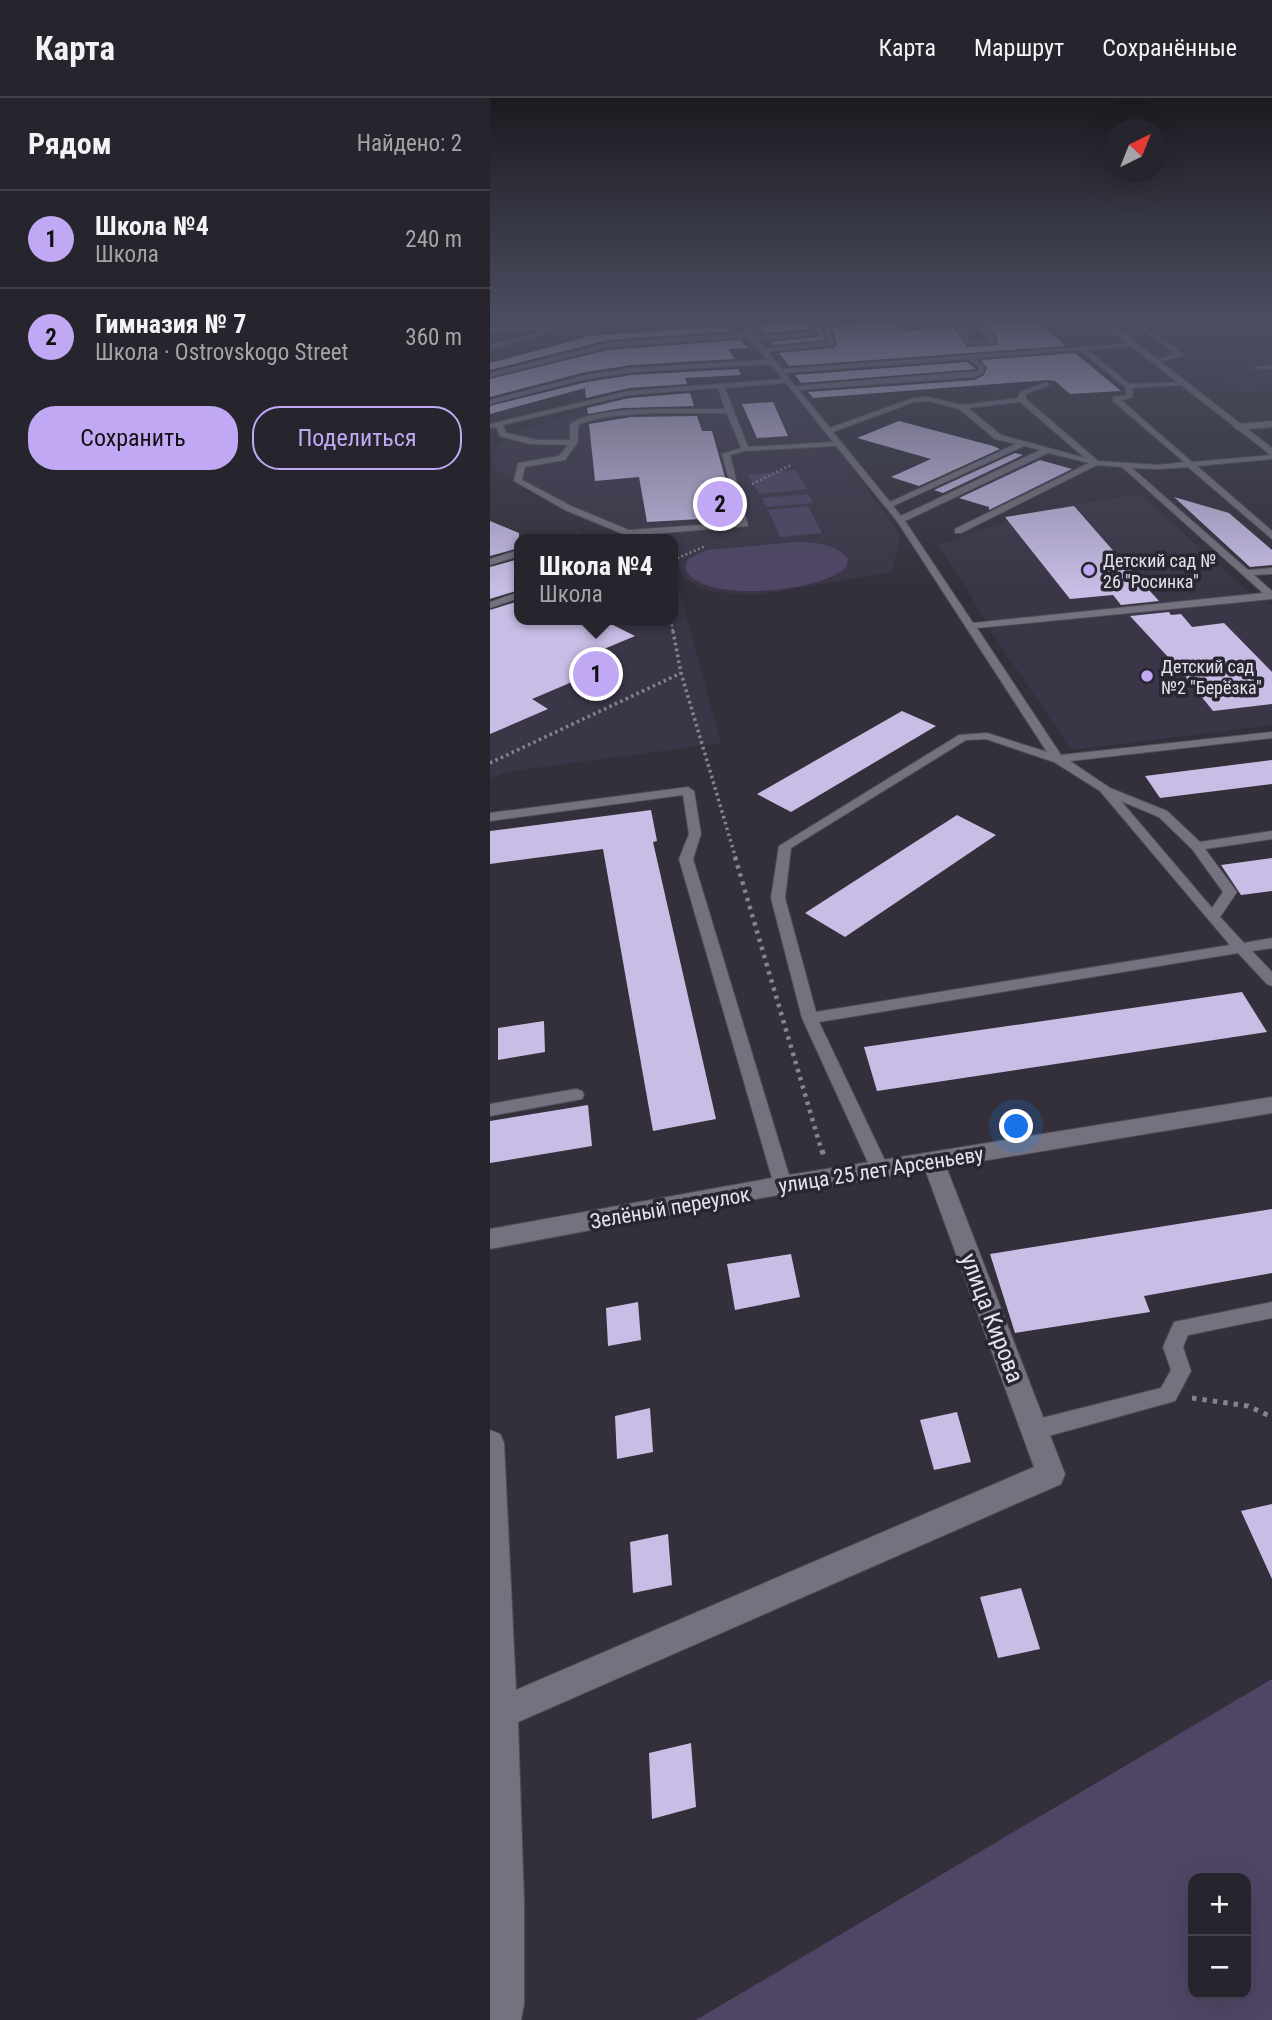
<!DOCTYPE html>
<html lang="ru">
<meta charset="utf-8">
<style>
:root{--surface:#26242c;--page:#2e2c34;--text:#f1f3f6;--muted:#a4a4a9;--line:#424148;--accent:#c0a8f4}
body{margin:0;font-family:"Roboto Condensed",sans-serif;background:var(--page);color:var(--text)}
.controls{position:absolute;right:21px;bottom:21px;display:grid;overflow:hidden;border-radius:14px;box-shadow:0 7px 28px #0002}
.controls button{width:63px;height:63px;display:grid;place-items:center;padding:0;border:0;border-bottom:2px solid var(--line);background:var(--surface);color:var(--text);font:35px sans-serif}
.compass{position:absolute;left:614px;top:21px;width:63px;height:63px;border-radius:50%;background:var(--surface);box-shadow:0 7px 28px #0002;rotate:43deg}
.you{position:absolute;left:527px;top:1029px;width:24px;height:24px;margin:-18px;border:5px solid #fff;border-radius:50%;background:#1a73e8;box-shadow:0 0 0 10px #1a73e833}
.badge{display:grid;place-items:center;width:46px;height:46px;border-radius:50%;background:var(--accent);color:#111;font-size:23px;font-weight:700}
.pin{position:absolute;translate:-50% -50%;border:4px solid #fff;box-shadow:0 2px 7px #0006}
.popup{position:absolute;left:24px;top:436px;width:164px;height:91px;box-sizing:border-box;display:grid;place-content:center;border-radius:14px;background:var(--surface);filter:drop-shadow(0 2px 5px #0005);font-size:23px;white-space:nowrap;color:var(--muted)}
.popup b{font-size:26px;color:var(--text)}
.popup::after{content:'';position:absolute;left:50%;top:100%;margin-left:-14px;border:14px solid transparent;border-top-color:var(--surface)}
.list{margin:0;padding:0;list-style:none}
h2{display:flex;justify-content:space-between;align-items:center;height:91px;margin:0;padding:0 28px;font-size:30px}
h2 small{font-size:23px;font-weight:400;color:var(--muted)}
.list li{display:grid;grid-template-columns:46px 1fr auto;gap:21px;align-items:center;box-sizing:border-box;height:98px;padding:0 28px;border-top:2px solid var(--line)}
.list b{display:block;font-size:26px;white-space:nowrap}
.list p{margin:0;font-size:23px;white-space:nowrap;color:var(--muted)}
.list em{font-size:23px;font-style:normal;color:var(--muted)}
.actions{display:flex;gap:14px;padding:21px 28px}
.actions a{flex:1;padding:16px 0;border:2px solid var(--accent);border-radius:28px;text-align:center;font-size:24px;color:var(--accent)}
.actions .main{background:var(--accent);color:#111}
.map{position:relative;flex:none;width:782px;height:1922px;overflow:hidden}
header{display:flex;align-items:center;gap:42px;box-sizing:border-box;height:98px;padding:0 35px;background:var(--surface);border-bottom:2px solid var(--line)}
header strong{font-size:33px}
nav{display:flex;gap:38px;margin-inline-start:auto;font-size:24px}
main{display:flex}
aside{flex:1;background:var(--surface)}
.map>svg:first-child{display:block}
</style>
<header>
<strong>Карта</strong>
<nav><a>Карта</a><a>Маршрут</a><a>Сохранённые</a></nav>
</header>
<main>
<aside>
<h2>Рядом<small>Найдено: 2</small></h2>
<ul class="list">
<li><span class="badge">1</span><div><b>Школа №4</b><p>Школа</p></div><em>240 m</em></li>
<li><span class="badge">2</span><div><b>Гимназия № 7</b><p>Школа · Ostrovskogo Street</p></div><em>360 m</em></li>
</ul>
<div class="actions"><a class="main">Сохранить</a><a>Поделиться</a></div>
</aside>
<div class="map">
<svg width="782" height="1922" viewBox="0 0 782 1922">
<rect width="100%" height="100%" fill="#33303b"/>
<!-- built -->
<path fill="#3b3647" d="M647,223H782V292L748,295Z
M281,289L306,292L410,437L402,474L266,497L224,494L207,488L194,479L187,464L183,462V441H143L9,374L1,361L5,351L28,333L131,304L228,293L236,296L248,295L257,291Z
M650,396L762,497L497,524L448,447L550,412Z
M183,470L231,645L15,674L0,681V507L29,497V522H183Z
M775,500L782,507V627L581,652L499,530Z"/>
<!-- green -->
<path fill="#4f4665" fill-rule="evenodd" d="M305,372L318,391L269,396L258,377Z
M318,396L323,405L276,409L272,400Z
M318,408L332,435L290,439L278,412Z
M307,444C325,444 345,446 358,460L357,468C339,493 209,508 195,470L198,461L217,452Z
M782,1581V1922H206ZM703,1780H756V1896H703Z"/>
<!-- building -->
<path fill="#c8bde5" d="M491,223H546L576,248L299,268L289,255L344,250L347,246L342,229L403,225L410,233L463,229L477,249L508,247L507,239Z
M315,225L319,231L331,230L334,242L283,247L281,244L327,239L330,236L324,231L274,235L269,228Z
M236,228L242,233L118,242L0,272V265L101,238Z
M250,242L258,250L239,251L244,261L142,267L96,274L0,299V281L118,252Z
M585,255L631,293L580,296L565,283L558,282L323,300L318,294L485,282L494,277L497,270L491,262Z
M477,264L486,271L311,285L305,277Z
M248,271L251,277L195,280L197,286L139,290L96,300L95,290L0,316V308L97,284L142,277Z
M200,295L204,308L132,310L98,316L97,310L139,300Z
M283,304L298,338L267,340L252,306Z
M207,318L212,333H222L246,419L157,424L149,379L105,383L99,326L141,319Z
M409,323L503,348L510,351L429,388L401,379L441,361L367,340Z
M525,355L533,357L453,395L444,392Z
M550,362L582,371L499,412V409L469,400Z
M684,399L739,415L782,452V467L760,469Z
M584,408L634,465L669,503L631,507L623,497L580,501L515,419Z
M0,423L29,435V450L0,458Z
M29,461V492L0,501V469Z
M29,503V522H113L145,538L88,562L108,573L42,601L58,611L0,636V512Z
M679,514L681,517L691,516L702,529L734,525L782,574V606L723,613L691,573L640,518Z
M412,613L446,628L301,714L267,696Z
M782,662V686L670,700L655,678Z
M161,712L167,743L163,744L226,1021L163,1033L113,751L0,766V733Z
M467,717L506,737L355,839L315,815Z
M782,760V793L751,797L731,767Z
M752,894L777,934L387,993L374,949Z
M54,923L55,954L8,962V930Z
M98,1007L102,1048L0,1065V1023Z
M782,1111V1175L654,1198L660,1214L525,1235L500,1156Z
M301,1156L310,1199L245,1212L237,1166Z
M148,1204L151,1242L118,1248L116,1210Z
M160,1310L163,1354L127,1361L125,1318Z
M467,1314L481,1364L444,1372L430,1322Z
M782,1406V1481L751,1413Z
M178,1436L182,1487L143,1495L140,1444Z
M531,1490L550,1551L508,1560L490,1499Z
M201,1645L206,1709L162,1721L159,1655Z"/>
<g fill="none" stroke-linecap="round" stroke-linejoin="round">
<!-- lane casing -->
<g stroke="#504d56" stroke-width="2">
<path id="lane" d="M251,223H257L263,239L324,234L327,236L267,243L275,250L338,244L331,223H337L344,247L278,254L292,271L647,245L645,248L597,252L640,286L694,284L692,287L642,290L643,299L631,302L702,364L782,357V361L707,368L782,433V441L698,369L669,371L642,370L758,472L782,470V476L764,477L782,493V501L487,530L571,657L782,634V640L580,663L620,690L677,713L710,744L782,733V741L715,751L747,794L730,819L754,845L782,840V850L762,853L782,874V888L777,886L748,855L329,924L399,1071L396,1076H384L381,1071L312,920L281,800L289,748L469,637L497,635L557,654L407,423L346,348L255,353L240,357L258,428L138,438L75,412L24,383L28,365L69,358L78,347L39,346L10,338L6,329L0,330V326L139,293L293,281L281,266L142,274L96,281L0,306V302L96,277L142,270L278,262L255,239L118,249L0,279V275L118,245L254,235ZM590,252L635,289L637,297L623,299V303L694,364L669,367L608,363L536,301V296L559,287L557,284L530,294L528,300L472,307L439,299L423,300L340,330L309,292L485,279L493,275L495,269L485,260ZM478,261L489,269L488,273L305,288L295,275ZM296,285L343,344L258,349L235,290ZM228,290L235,311C198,312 109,306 80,326V342H48L16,335L13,327L139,297ZM439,303L469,311L505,341L526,346L400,404L343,334L424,304ZM530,304L595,360L511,337L478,310ZM237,315L251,350L232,356L250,424L139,432L81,408L32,382L35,369L75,362L88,344V327C126,311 195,316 237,315ZM534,348L550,352L411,418L403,408ZM558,355L599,365L465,431V435H471L607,367L632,369L773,495L483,525L415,423ZM496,641L564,664L610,693L740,847L326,914L295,800L301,750L476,642ZM631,703L669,719L702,751L733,794L722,810Z
M462,223H468L481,243H500L480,223H486L505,241L506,245L477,246Z
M641,223H648L694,257L664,265V263L686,256Z
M64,227L66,230L56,236L0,251V247L52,234Z
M782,267V271L761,270Z
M88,436L91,437V441H74Z
M29,452V458L0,467V461Z
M29,494V500L0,510V504Z
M198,689L204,693L211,736L203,761L302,1087L299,1092L293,1094L287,1092L284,1087L189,761L199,736L193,697L0,723V715Z
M86,991L92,993L94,997L92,1001L0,1018V1006Z
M782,1204V1220L698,1237L693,1249L701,1273L685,1303L544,1342L537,1339L534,1332L537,1325L544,1322L671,1290L681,1272L673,1249L684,1224Z"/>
</g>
<!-- street casing -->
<g stroke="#504d56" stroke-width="2">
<path id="street" d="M782,323V329L748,332L743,329L748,326Z
M443,1054L451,1057L454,1063L575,1376L571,1386L28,1624L34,1804V1906L31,1922H0V1332L10,1336L14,1345L26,1592L544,1369L432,1063L435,1057Z"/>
</g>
<!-- secondary casing -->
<g stroke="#504d56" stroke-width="2">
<path id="secondary" d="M123,223H171L167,225L0,234V230Z
M609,223H618L782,350V358Z
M782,999V1015L293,1096L0,1151V1131L293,1078Z"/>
</g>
<!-- path-far3 -->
<path stroke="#87848e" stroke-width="2.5" stroke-dasharray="2 2.5" stroke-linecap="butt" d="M262,386L301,367
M183,462L216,448
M181,522L183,534"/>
<!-- path-far2 -->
<path stroke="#87848e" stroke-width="3.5" stroke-dasharray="2.5 3.5" stroke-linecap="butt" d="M183,533L191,575L246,761
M0,665L191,575"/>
<!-- path-far1 -->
<path stroke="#87848e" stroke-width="4.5" stroke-dasharray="3.5 5" stroke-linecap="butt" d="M245,759L332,1054"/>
<!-- path -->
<path stroke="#87848e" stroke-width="5" stroke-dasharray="4.5 6" stroke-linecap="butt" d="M332,1052L334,1059
M702,1300L758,1308L782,1319"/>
<!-- lane -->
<use href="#lane" fill="#75727f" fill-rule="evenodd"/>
<!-- street -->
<use href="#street" fill="#75727f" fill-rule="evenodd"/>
<!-- secondary -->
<use href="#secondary" fill="#75727f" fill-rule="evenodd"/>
</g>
<!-- sky -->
<linearGradient id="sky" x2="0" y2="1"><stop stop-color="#1c1a20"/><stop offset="0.45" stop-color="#4a4e60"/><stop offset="1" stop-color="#4a4e60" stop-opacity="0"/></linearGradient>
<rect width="782" height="492" fill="url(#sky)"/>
<!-- markers -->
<g fill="#c0a8f4" stroke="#292631" stroke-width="2.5">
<circle cx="599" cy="472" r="7"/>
<circle cx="657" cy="578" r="7"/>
</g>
<g text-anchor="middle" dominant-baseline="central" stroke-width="7" stroke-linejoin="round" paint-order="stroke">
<!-- far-poi labels -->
<g font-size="18" fill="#e5e3ea" stroke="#292631" text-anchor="start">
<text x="613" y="462">Детский сад №<tspan x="613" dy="21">26 "Росинка"</tspan></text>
<text x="671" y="568">Детский сад<tspan x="671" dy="21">№2 "Берёзка"</tspan></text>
</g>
<!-- street labels -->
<g font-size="21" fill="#e5e3ea" stroke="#292631">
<text transform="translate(391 1072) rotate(-9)">улица 25 лет Арсеньеву</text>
<text transform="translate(180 1110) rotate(-10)">Зелёный переулок</text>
</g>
<!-- near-street labels -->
<g font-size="24" fill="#e5e3ea" stroke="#292631">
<text transform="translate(502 1220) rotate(69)">улица Кирова</text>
</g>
</g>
</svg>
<div class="controls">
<button>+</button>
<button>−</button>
</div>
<svg class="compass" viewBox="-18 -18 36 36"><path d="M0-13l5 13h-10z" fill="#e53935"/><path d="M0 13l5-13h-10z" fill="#a4a4a9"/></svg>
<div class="you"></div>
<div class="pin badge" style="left:106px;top:576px">1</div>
<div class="popup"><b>Школа №4</b>Школа</div>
<div class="pin badge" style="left:230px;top:406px">2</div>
</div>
</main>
